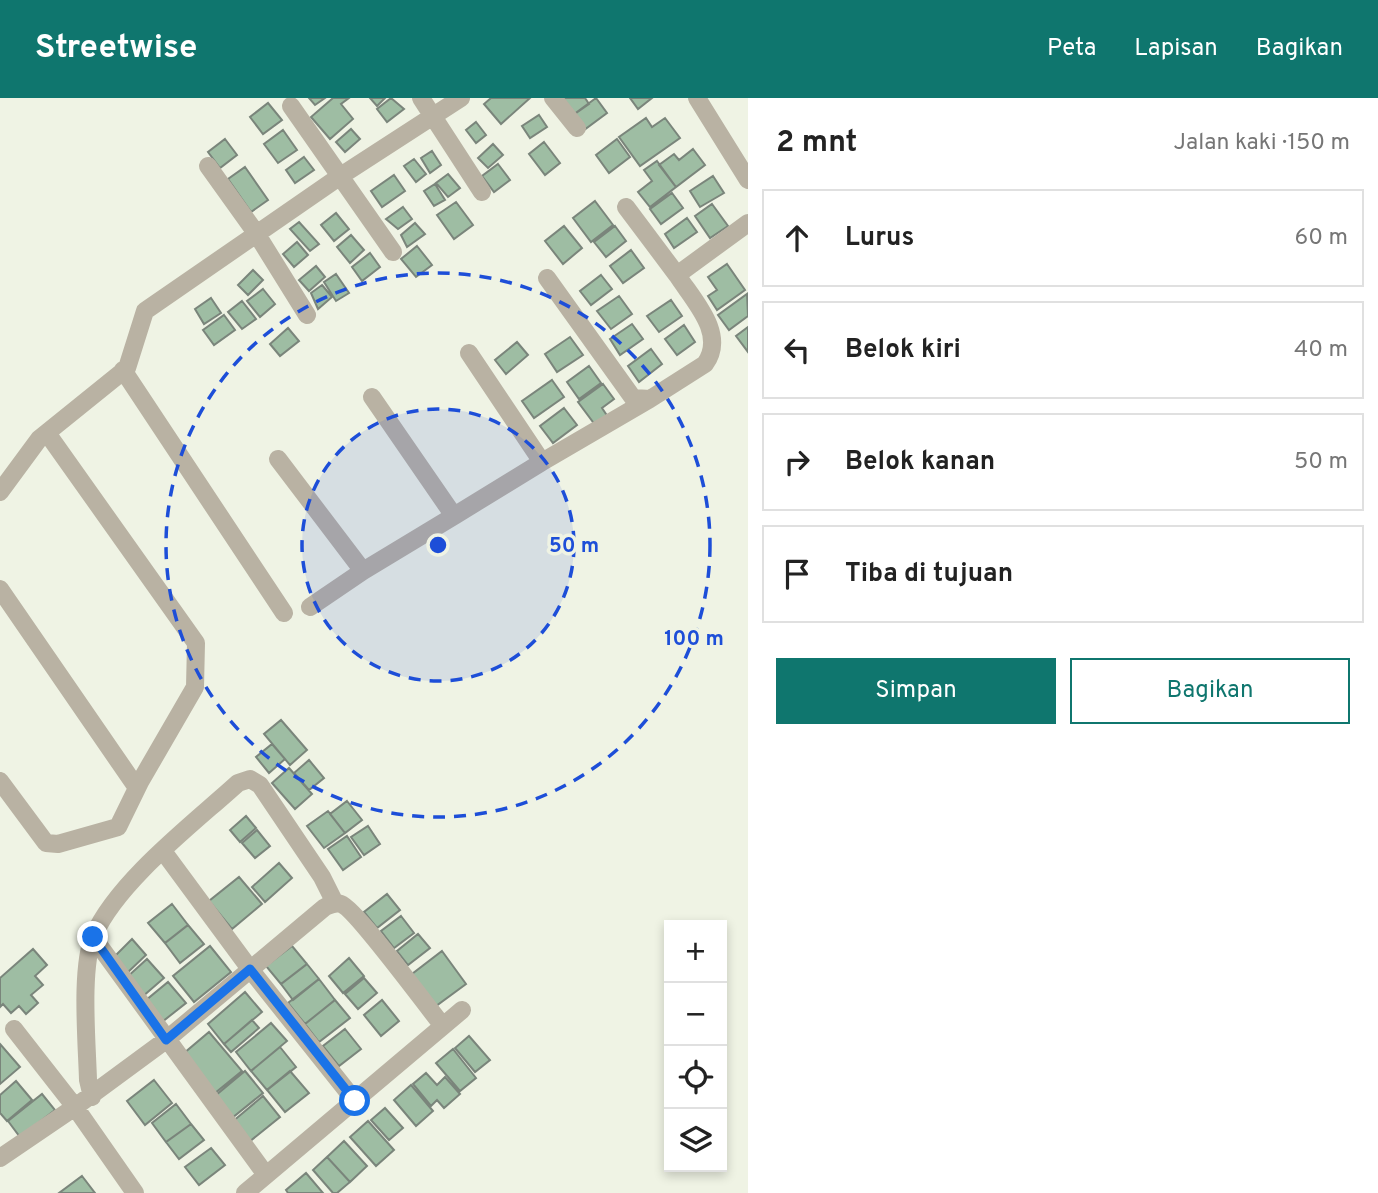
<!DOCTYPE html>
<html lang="id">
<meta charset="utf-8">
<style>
:root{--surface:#fff;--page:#f6f6f6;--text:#222;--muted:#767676;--line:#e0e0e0;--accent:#0f766e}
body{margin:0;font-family:Overpass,sans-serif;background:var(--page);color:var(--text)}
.controls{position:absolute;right:21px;bottom:21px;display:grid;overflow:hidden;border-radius:0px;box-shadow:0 4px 10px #0003}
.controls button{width:63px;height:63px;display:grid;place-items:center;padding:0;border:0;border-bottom:2px solid var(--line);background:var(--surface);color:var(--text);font:35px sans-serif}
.stop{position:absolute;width:21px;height:21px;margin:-16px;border:5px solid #1a73e8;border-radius:50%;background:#fff}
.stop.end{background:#1a73e8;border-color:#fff;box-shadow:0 2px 7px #0008}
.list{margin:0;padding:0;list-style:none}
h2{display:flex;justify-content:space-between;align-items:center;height:91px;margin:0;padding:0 28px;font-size:30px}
h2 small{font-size:23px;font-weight:400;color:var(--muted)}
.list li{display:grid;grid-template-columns:46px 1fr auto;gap:21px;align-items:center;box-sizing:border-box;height:98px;margin:0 14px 14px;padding:0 14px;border:2px solid var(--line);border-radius:0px}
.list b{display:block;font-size:26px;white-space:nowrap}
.list em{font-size:23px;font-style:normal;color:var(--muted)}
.actions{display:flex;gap:14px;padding:21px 28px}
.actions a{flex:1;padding:16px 0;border:2px solid var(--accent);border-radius:0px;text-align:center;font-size:24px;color:var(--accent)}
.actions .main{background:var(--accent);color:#fff}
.icon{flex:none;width:38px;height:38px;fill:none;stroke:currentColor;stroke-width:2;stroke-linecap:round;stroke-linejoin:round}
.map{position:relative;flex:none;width:748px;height:1095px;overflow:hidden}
header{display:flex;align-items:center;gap:42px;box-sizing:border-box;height:98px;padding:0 35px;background:var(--accent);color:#fff}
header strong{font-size:33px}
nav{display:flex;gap:38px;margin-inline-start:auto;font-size:24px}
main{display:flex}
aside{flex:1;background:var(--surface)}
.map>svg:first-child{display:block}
</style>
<header>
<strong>Streetwise</strong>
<nav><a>Peta</a><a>Lapisan</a><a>Bagikan</a></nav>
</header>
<main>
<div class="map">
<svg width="748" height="1095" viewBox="0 0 748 1095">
<rect width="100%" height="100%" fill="#eff3e4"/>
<!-- building -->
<path fill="#9ebda3" stroke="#7a857b" stroke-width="2" d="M309,0H325L315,7Z
M333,0H349L341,6L353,21L330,41L311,19Z
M370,0H385L377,8Z
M391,0L404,11L387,24L377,11Z
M491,0H530L501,26L484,6Z
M561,0H585L589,6L573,17Z
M596,0L607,15L584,32L573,17Z
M630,0H652L638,11Z
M268,5L282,22L263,36L250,19Z
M539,17L547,29L530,40L522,28Z
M646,20L652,29L665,20L680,40L640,68L619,39Z
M476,24L486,37L476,45L466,32Z
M351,31L360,41L345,54L336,44Z
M283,32L297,52L278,65L264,46Z
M225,41L237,57L220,70L208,54Z
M617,41L630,59L609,75L596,57Z
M544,44L560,65L545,77L529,56Z
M493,46L503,57L488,70L478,60Z
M693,51L705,67L676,89L659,67L674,56L679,62Z
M432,53L441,67L430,75L421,60Z
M304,59L314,72L295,85L286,72Z
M414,61L426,76L416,84L404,68Z
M657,63L676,89L650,109L638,94L652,83L644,72Z
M498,66L510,82L494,94L482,78Z
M245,69L268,102L251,114L228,81Z
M448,76L460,90L448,99L436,85Z
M394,77L405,93L382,109L371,93Z
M713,78L724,95L700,109L690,93Z
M435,86L445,102L434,108L424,93Z
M672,95L683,110L661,126L650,111Z
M595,103L613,127L591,144L573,120Z
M456,104L473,127L454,141L437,117Z
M712,106L728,128L710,140L695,118Z
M403,109L412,121L398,131L386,121Z
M336,115L349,131L334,143L321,127Z
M687,120L697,134L674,150L665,136Z
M299,124L319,146L310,153L290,131Z
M415,125L425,136L407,149L401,137Z
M564,128L582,150L563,166L545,143Z
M615,128L626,143L606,159L594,144Z
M351,137L364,152L350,165L337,149Z
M297,144L308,157L294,169L283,156Z
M417,148L432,167L416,179L401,161Z
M631,152L644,170L623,185L610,168Z
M370,155L380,169L362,183L352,169Z
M727,166L745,192L717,212L708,198L717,192L708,179Z
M316,168L325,179L309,193L299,182Z
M253,172L263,182L248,197L238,187Z
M336,176L349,195L336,203L324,184Z
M601,177L612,191L591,207L580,193Z
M322,187L332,199L318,211L311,195Z
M263,191L275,206L260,219L247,203Z
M747,196L748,218L729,232L718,217Z
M619,198L632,216L611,231L597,213Z
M211,200L221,215L204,226L195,211Z
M671,202L682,218L659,234L647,218Z
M242,203L256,221L242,231L228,214Z
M224,217L235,232L214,247L203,232Z
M632,226L643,241L620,257L610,241Z
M684,227L695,244L677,257L665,241Z
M748,229V254L736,238Z
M288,230L299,243L280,258L270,246Z
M570,239L583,257L557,274L545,256Z
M517,244L528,257L506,276L495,262Z
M651,251L662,266L639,284L628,268Z
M589,268L601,285L579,301L567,284Z
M552,282L564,299L534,320L522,303Z
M603,286L614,301L602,310L608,319L596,328L578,304Z
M564,310L577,327L553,345L540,328Z
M281,622L307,652L290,667L264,636Z
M272,646L285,661L269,675L256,659Z
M309,662L324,680L309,692L294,675Z
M289,670L312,696L295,711L272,685Z
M347,703L362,722L345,735L330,716Z
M328,713L345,735L324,750L307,728Z
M246,718L256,730L240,744L230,732Z
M368,728L380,746L364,757L351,739Z
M257,732L270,748L255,760L242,745Z
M347,738L361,759L343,772L328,751Z
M279,765L292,780L265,804L252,789Z
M239,779L262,806L232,831L209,803Z
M387,796L400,812L377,830L364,814Z
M172,806L188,827L165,845L148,825Z
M401,818L414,835L394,850L381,833Z
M188,827L204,846L180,865L165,845Z
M418,836L430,850L408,867L397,853Z
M132,841L146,857L126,876L112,861Z
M210,848L231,874L194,904L173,878Z
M292,848L307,866L281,886L266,868Z
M33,851L47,867L35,878L43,887L31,897L38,905L26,916L19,908L11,915L3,906L0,909V880Z
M442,853L466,886L436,908L412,876Z
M349,860L364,878L343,895L329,878Z
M147,861L164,880L142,899L126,880Z
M307,866L319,881L293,902L281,886Z
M364,880L377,895L358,911L345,896Z
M319,881L335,902L305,926L288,905Z
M168,884L186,905L162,924L145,903Z
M245,894L262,914L224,946L208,926Z
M335,902L350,920L319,944L305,926Z
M382,902L399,923L381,938L364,917Z
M252,922L259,930L231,954L224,946Z
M271,925L287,943L251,973L236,954Z
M345,931L361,951L339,968L323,948Z
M209,934L242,973L215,995L183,956Z
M469,938L490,962L475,974L455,950Z
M0,946L20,969L0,986Z
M280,949L296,969L267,992L251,973Z
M453,951L476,980L460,993L436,965Z
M245,973L263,995L232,1020L215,998Z
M290,973L309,995L285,1014L267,992Z
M426,975L437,987L445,979L460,996L444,1010L437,1002L431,1008L413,986Z
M154,982L172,1005L145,1027L127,1003Z
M16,983L32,1002L7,1023L0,1015V997Z
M411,987L433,1013L416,1028L394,1002Z
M42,996L55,1012L20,1039L8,1023Z
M263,998L280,1019L249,1044L232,1024Z
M176,1006L191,1026L166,1044L152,1025Z
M385,1010L403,1030L389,1042L371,1022Z
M368,1023L394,1052L376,1068L350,1039Z
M191,1026L204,1042L179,1061L166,1044Z
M344,1043L367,1068L350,1084L327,1059Z
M211,1050L225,1067L199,1087L185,1069Z
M327,1059L350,1084L337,1095H333L313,1072Z
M306,1075L323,1095H288L286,1092Z
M82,1078L95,1095H59Z"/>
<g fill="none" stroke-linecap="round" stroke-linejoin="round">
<!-- minor -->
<path stroke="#b9b2a3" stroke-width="18" d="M421,0L482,94
M553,0L577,30
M697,0L748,82
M291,8L393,154
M208,68L256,135L307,217
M626,109L677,177L748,125
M547,180L633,300L650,301L705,266C727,236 693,202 677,177
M469,255L542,364L650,301
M123,272L284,515
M372,299L454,418L542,364
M278,361L363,473L454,418
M0,394L39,341L127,270L145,213L339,79L461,0
M0,491L137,690
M310,509L363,473
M0,683L46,745L58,746L118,729L140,684L195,589L196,545L47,335
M163,753L250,871L355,1003
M93,839L266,1077
M14,931L75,1009L166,942L325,809C330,807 335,804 341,806C356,811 428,910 443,928
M92,999L88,982C87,945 80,869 94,837C118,783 194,725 238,685L250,681L260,687L322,779L335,805
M0,1060L75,1009L135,1095
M245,1095L462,912"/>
</g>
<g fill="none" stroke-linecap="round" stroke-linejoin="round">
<!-- route -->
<path stroke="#1a73e8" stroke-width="9" d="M93,839L166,942L250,871L355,1003"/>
</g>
<!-- distance rings -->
<circle cx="438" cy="447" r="136" fill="#1d4ed8" fill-opacity=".12"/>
<g fill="none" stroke="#1d4ed8" stroke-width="3.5" stroke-dasharray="12 9">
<circle cx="438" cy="447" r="136"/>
<circle cx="438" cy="447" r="272"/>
</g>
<circle cx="438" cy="447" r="10" fill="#1d4ed8" stroke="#eff3e4" stroke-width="3.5"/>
<g font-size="21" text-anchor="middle" font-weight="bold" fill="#1d4ed8" stroke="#eff3e4" stroke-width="7" stroke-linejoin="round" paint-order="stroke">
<text x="574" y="454">50 m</text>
<text x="694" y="547">100 m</text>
</g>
</svg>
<div class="controls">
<button>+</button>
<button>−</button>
<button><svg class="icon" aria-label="locate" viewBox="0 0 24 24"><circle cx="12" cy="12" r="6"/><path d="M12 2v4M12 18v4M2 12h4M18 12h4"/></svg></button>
<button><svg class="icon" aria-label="layers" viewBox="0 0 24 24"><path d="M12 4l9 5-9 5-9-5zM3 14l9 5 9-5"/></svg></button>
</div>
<div class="stop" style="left:355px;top:1003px"></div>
<div class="stop end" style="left:93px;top:839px"></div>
</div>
<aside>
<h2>2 mnt<small>Jalan kaki · 150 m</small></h2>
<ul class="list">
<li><svg class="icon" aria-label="ahead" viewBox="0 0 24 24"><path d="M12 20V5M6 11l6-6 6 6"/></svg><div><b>Lurus</b></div><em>60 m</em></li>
<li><svg class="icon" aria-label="left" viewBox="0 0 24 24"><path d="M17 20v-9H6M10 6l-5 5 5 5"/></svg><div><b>Belok kiri</b></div><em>40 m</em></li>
<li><svg class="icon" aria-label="right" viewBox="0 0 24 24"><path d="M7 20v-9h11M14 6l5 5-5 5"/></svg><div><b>Belok kanan</b></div><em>50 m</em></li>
<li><svg class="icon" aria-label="arrive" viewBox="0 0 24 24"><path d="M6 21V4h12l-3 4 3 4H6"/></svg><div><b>Tiba di tujuan</b></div></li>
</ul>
<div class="actions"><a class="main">Simpan</a><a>Bagikan</a></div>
</aside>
</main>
